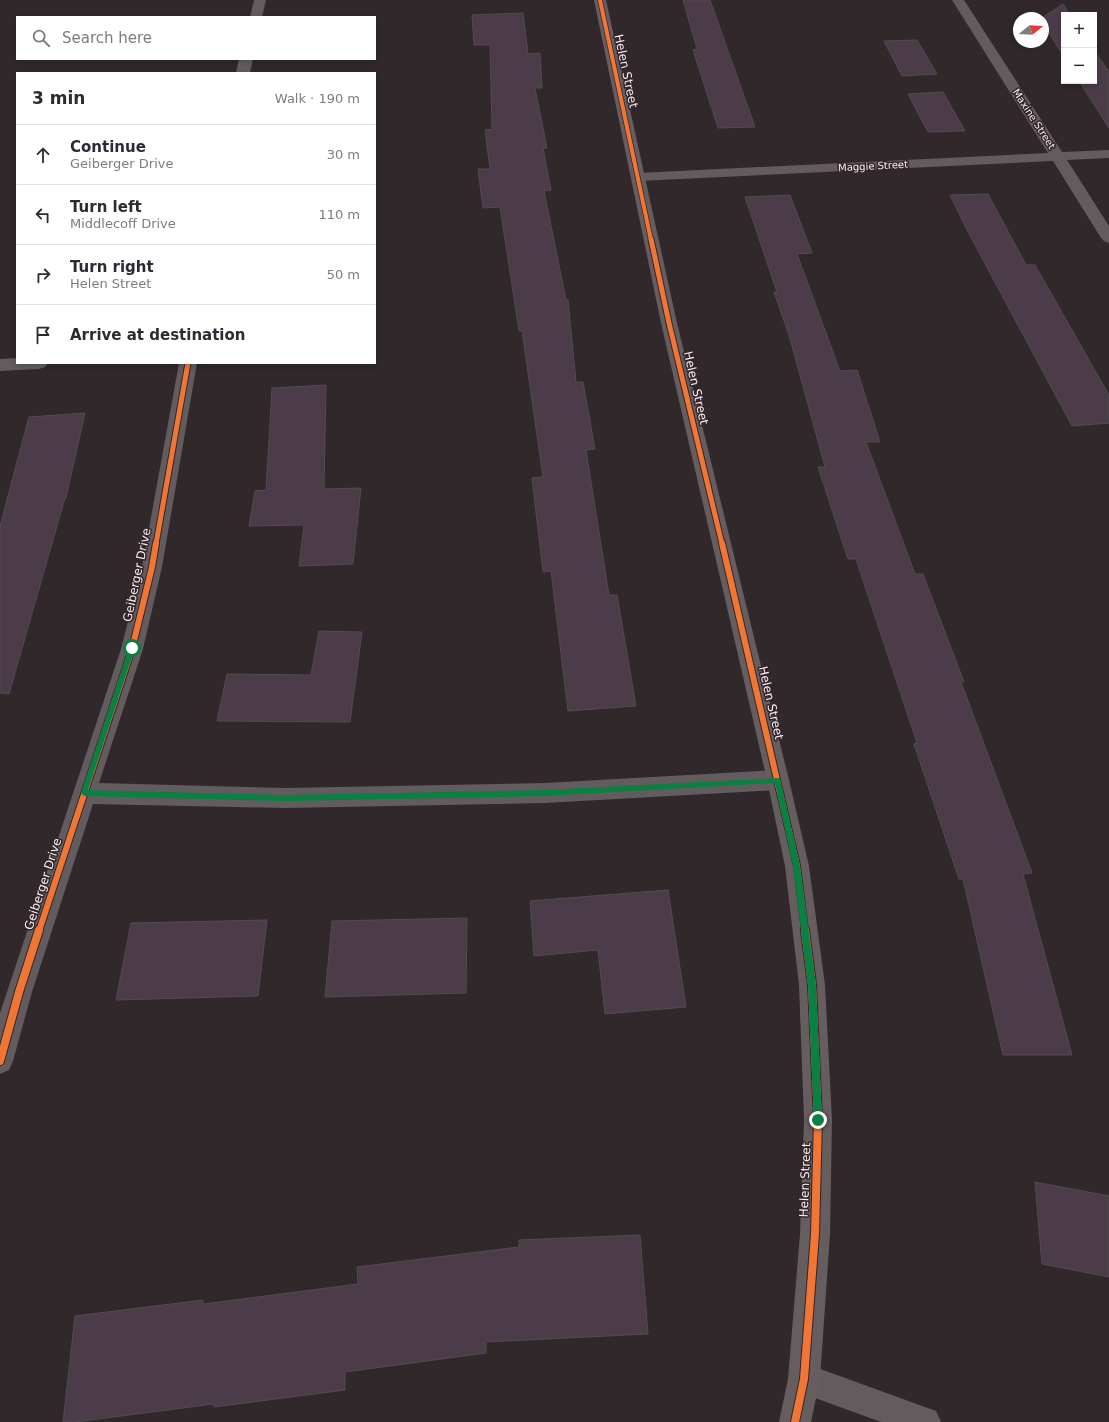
<!DOCTYPE html>
<meta charset="utf-8">
<style>
:root{--surface:#fff;--page:#f7f7f7;--text:#2b2b33;--muted:#7c7c81;--line:#e1e1e2}
body{margin:0;font-family:"DejaVu Sans",sans-serif;background:var(--page);color:var(--text)}
.controls{position:absolute;right:12px;top:12px;display:grid;overflow:hidden;border-radius:0px;box-shadow:0 2px 6px #0003}
.controls button{width:36px;height:36px;display:grid;place-items:center;padding:0;border:0;border-bottom:1px solid var(--line);background:var(--surface);color:var(--text);font:20px sans-serif}
.compass{position:absolute;left:1013px;top:12px;width:36px;height:36px;border-radius:50%;background:var(--surface);box-shadow:0 2px 6px #0003;rotate:72deg}
.stop{position:absolute;width:12px;height:12px;margin:-9px;border:3px solid #0b8043;border-radius:50%;background:#fff}
.stop.end{background:#0b8043;border-color:#fff;box-shadow:0 1px 4px #0008}
.list{margin:0;padding:0;list-style:none}
h2{display:flex;justify-content:space-between;align-items:center;height:52px;margin:0;padding:0 16px;font-size:17px}
h2 small{font-size:13px;font-weight:400;color:var(--muted)}
.list li{display:grid;grid-template-columns:26px 1fr auto;gap:12px;align-items:center;box-sizing:border-box;height:60px;padding:0 16px;border-top:1px solid var(--line)}
.list b{display:block;font-size:15px;white-space:nowrap}
.list p{margin:0;font-size:13px;white-space:nowrap;color:var(--muted)}
.list em{font-size:13px;font-style:normal;color:var(--muted)}
.icon{flex:none;width:22px;height:22px;fill:none;stroke:currentColor;stroke-width:2;stroke-linecap:round;stroke-linejoin:round}
.map{position:relative;flex:none;width:1109px;height:1422px;overflow:hidden}
.search{position:absolute;background:var(--surface);box-shadow:0 2px 6px #0003;left:16px;top:16px;width:360px;height:44px;display:flex;align-items:center;gap:10px;box-sizing:border-box;padding:0 14px;border-radius:0px;color:var(--muted);font-size:15px}
.panel{position:absolute;background:var(--surface);box-shadow:0 2px 6px #0003;left:16px;top:72px;width:360px;height:292px;border-radius:0px}
.map>svg:first-child{display:block}
</style>
<div class="map">
<svg width="1109" height="1422" viewBox="0 0 1109 1422">
<rect width="100%" height="100%" fill="#30282b"/>
<!-- building -->
<path fill="#4c3b48" stroke="#524c4f" d="M683,0H710L755,127L718,128L693,50L697,49Z
M1063,4L1070,15H1064V57L1043,23V18H1042Z
M523,13L528,54L540,53L542,88H535L547,148H543L551,190L544,191L566,300H568L576,382H583L595,449L586,450L609,595H617L636,706L568,711L551,571L543,572L532,478L543,477L522,331H519L500,207L483,208L478,169H490L485,130L492,129L490,45H474L472,15Z
M917,40L937,74L902,76L884,41Z
M1094,50L1109,72V128L1079,81H1094Z
M943,92L965,131L928,132L908,94Z
M988,194L1026,265H1035L1109,395V423L1072,426L967,230L950,195Z
M790,195L812,253L797,254L840,371L857,370L880,442H866L915,574H923L964,682H961L1032,873L1023,874L1072,1055H1003L963,879H959L914,744L917,743L856,559H848L818,467H825L789,335L774,292H777L745,197Z
M326,385L324,489L361,488L353,564L299,566L304,525L249,526L255,491L266,490L272,388Z
M85,413L66,498H65L9,694L0,693V526L29,417Z
M319,631L362,632L350,722L217,721L227,674L311,675Z
M668,890L686,1007L605,1014L598,950L534,956L530,901Z
M467,918L466,993L325,997L332,921Z
M267,920L258,996L116,1000L131,923Z
M1035,1182L1109,1196V1277L1042,1264Z
M640,1235L648,1334L486,1342V1353L345,1372V1390L214,1407V1404L75,1422H63L75,1316L203,1300V1304L358,1284L357,1267L519,1247V1240Z"/>
<g fill="none" stroke-linecap="round" stroke-linejoin="round">
<!-- street -->
<path fill="#625c5e" fill-rule="evenodd" d="M254,0H266L262,17H250Z
M952,0H964L1062,152L1109,150V158L1067,160L1109,226V243L1104,241L1101,238L1053,161L638,181L633,180L631,177L633,174L638,173L1048,153Z
M239,59H253L250,73H236Z
M17,358V363H48L45,367L39,369L0,371V359Z
M179,363H197L162,567L143,649L99,783L286,788L545,783L778,770L786,773L789,780L786,787L778,790L545,803L286,808L93,804L32,992L13,1061L9,1070L0,1074V1013L121,649L142,567Z
M804,1363L936,1411L941,1422H881L793,1390L788,1379L793,1368Z"/>
<!-- secondary -->
<path fill="#665d5f" fill-rule="evenodd" d="M594,0H606L677,323L789,780L809,866L825,985L832,1120L830,1234L820,1379L811,1422H779L788,1379L800,1234L804,1120L799,985L785,866L767,780L661,323Z"/>
<!-- cycleway-far3 casing -->
<g stroke="#33252a" stroke-width="5.5">
<path id="cycleway-far3" d="M600,0L651,240"/>
</g>
<!-- cycleway-far2 casing -->
<g stroke="#33252a" stroke-width="7">
<path id="cycleway-far2" d="M651,239L669,323L722,544
M156,544L188,363"/>
</g>
<!-- cycleway-far1 casing -->
<g stroke="#33252a" stroke-width="8">
<path id="cycleway-far1" d="M722,543L797,866L805,931
M39,931L132,649L152,567L156,543"/>
</g>
<!-- cycleway casing -->
<g stroke="#33252a" stroke-width="10">
<path id="cycleway" d="M0,1061L19,992L39,930
M795,1422L804,1379L815,1234L818,1120L812,985L805,930"/>
</g>
<!-- cycleway-far3 -->
<use href="#cycleway-far3" stroke="#f07635" stroke-width="4"/>
<!-- cycleway-far2 -->
<use href="#cycleway-far2" stroke="#f07635" stroke-width="5"/>
<!-- cycleway-far1 -->
<use href="#cycleway-far1" stroke="#f07635" stroke-width="6"/>
<!-- cycleway -->
<use href="#cycleway" stroke="#f07635" stroke-width="8"/>
</g>
<!-- route -->
<path fill="#0b8043" d="M132,646L135,648L88,790L286,795L545,790L780,778L800,866L816,985L822,1120L821,1123L818,1124L814,1120L808,985L793,866L775,783L545,796L286,801L84,796L81,793L129,648Z"/>
<g text-anchor="middle" dominant-baseline="central" stroke-width="3" stroke-linejoin="round" paint-order="stroke">
<!-- far-street labels -->
<g font-size="10" fill="#f8eef1" stroke="#33252a">
<text transform="translate(1034 119) rotate(57)">Maxine Street</text>
<text transform="translate(873 166) rotate(-3)">Maggie Street</text>
</g>
<!-- street labels -->
<g font-size="12" fill="#f8eef1" stroke="#33252a">
<text transform="translate(626 71) rotate(78)">Helen Street</text>
<text transform="translate(696 388) rotate(77)">Helen Street</text>
<text transform="translate(137 575) rotate(-78)">Geiberger Drive</text>
<text transform="translate(771 703) rotate(77)">Helen Street</text>
<text transform="translate(43 884) rotate(-72)">Geiberger Drive</text>
<text transform="translate(805 1180) rotate(-88)">Helen Street</text>
</g>
</g>
</svg>
<div class="controls">
<button>+</button>
<button>−</button>
</div>
<svg class="compass" viewBox="-18 -18 36 36"><path d="M0-13l5 13h-10z" fill="#e53935"/><path d="M0 13l5-13h-10z" fill="#7c7c81"/></svg>
<div class="stop" style="left:132px;top:648px"></div>
<div class="stop end" style="left:818px;top:1120px"></div>
<div class="search"><svg class="icon" aria-label="search" viewBox="0 0 24 24"><circle cx="10" cy="10" r="6"/><path d="M15 15l6 6"/></svg>Search here</div>
<section class="panel">
<h2>3 min<small>Walk · 190 m</small></h2>
<ul class="list">
<li><svg class="icon" aria-label="ahead" viewBox="0 0 24 24"><path d="M12 20V5M6 11l6-6 6 6"/></svg><div><b>Continue</b><p>Geiberger Drive</p></div><em>30 m</em></li>
<li><svg class="icon" aria-label="left" viewBox="0 0 24 24"><path d="M17 20v-9H6M10 6l-5 5 5 5"/></svg><div><b>Turn left</b><p>Middlecoff Drive</p></div><em>110 m</em></li>
<li><svg class="icon" aria-label="right" viewBox="0 0 24 24"><path d="M7 20v-9h11M14 6l5 5-5 5"/></svg><div><b>Turn right</b><p>Helen Street</p></div><em>50 m</em></li>
<li><svg class="icon" aria-label="arrive" viewBox="0 0 24 24"><path d="M6 21V4h12l-3 4 3 4H6"/></svg><div><b>Arrive at destination</b></div></li>
</ul>
</section>
</div>
